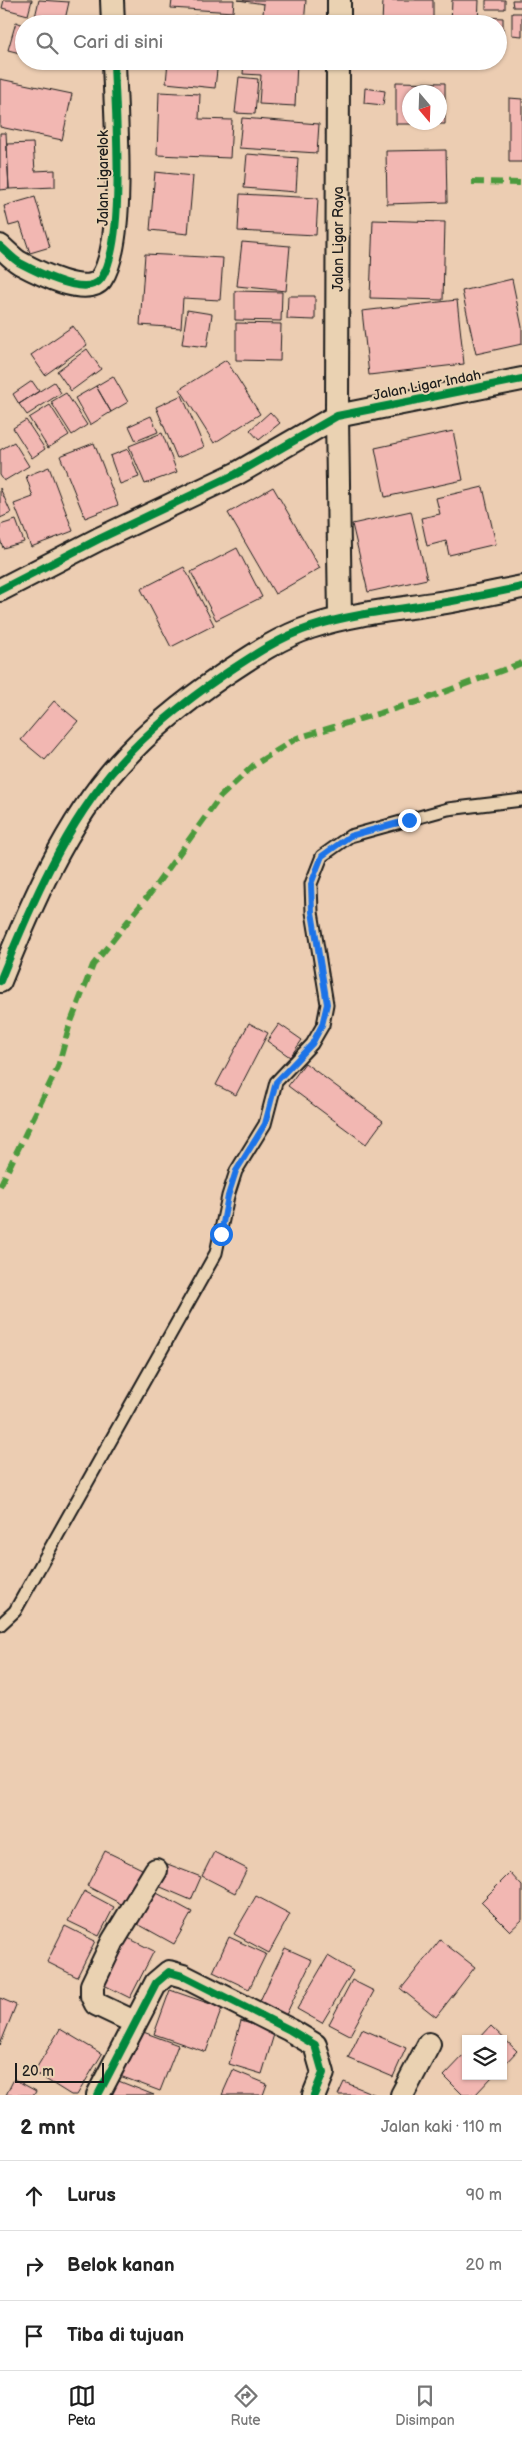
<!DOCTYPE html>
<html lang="id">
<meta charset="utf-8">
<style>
:root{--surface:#fff;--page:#f6f6f6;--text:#222;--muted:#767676;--line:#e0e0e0;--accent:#1c1c1c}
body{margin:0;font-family:"Balsamiq Sans",sans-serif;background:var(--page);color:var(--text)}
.controls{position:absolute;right:15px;bottom:15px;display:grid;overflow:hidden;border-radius:0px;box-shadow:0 1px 4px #0004}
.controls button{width:45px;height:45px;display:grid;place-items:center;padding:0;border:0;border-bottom:1px solid var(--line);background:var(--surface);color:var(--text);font:25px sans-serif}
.compass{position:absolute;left:402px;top:85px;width:45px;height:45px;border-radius:50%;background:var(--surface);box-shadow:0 1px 4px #0004;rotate:161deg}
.scale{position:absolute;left:15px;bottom:12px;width:89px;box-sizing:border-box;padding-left:5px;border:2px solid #1c1c1c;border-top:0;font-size:14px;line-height:18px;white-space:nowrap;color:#1c1c1c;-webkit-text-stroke:4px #ead2b2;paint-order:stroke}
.stop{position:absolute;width:15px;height:15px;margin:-11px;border:4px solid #1a73e8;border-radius:50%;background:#fff}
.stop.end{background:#1a73e8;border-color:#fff;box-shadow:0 1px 5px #0008}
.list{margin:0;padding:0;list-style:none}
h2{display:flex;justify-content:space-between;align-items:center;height:65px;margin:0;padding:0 20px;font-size:21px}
h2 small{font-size:16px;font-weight:400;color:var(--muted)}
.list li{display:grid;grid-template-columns:32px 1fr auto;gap:15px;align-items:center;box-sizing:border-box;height:70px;padding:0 20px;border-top:1px solid var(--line)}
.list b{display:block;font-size:19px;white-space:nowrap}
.list em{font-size:16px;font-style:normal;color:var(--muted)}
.icon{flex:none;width:28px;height:28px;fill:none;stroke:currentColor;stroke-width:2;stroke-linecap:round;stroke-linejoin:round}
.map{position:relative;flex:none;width:522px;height:2095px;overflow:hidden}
.search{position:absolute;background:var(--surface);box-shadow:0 1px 4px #0004;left:15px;right:15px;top:15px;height:55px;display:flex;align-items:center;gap:12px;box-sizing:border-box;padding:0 18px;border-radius:28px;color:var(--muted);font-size:19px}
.sheet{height:275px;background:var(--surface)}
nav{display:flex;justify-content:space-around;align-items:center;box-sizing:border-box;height:70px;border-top:1px solid var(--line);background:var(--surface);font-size:14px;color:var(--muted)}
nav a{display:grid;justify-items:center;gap:2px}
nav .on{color:var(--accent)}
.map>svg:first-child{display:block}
</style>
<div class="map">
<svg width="522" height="2095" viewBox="0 0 522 2095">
<rect width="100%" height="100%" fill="#eccdb2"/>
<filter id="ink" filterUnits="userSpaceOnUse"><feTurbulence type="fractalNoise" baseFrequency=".02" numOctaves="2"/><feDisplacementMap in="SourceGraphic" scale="10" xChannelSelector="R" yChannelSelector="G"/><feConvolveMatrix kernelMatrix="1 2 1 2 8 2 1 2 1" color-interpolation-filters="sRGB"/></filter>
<g filter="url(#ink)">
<!-- building -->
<path fill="#f2b7b2" stroke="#1c1c1c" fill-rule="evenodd" d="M4,0H32L28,15L2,8Z
M39,0L69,2L64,24H46L34,21Z
M172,0H234L233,12L171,8Z
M238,0H306L304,24H262L264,4Z
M383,0H433V24H382Z
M452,0H479L478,24H451Z
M486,0H505V9H486Z
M512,0H522V7H513Z
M512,13H522V36L512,35Z
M194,16L236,18V24H193Z
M484,17L503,18V35H498V24H484Z
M16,22L24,25V54L8,50Z
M168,61H218L215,88L166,83Z
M244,61H297L295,106L259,104L261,75L243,74Z
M239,77L258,79L255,114L235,113Z
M0,79L72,94L62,140L0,127Z
M396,82L445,83V124H396ZM410,92H440V122H410Z
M365,88L385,91L383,105L364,103Z
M159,92L200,94L199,119L232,120L230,158L157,155Z
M509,98L522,99V162H509Z
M242,118L319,124L317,153L239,148Z
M0,133H6L9,189L0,190Z
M33,143L35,171L55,170V187L9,189L7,144Z
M446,150L447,202L387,204L386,151Z
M247,154L298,158L296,192L244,188Z
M155,172L193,176L188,234L150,230Z
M240,194L318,198L316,235L238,231Z
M35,197L50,247L30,253L20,223L9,226L4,206Z
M373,220L445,222L443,300L370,298Z
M242,242L290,246L286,291L237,286Z
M145,254L223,258L220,300L183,298L181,328L140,325Z
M512,279L522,327V344L476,354L462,291Z
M235,291L282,292L281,321L235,320Z
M288,296H315V320L287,319Z
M457,300L464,364L369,375L362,311Z
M187,310L212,314L207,347L182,344Z
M236,323L281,324L280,361L236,360Z
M73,326L87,345L45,375L31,355Z
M87,349L101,369L71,391L57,371Z
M226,360L260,414L214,443L180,389Z
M113,376L128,402L111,412L96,386Z
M32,381L39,391L19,404L13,394Z
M54,382L61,393L27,415L19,404Z
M96,386L111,412L90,425L75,398Z
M66,393L87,425L72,435L51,402Z
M182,395L204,447L177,458L156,407Z
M50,405L69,435L48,448L29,418Z
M270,412L280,423L259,440L250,430Z
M151,416L158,432L136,441L129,426Z
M26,420L45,449L32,458L13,428Z
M453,431L463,480L385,497L375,448Z
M162,433L177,472L145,484L129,446Z
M14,442L29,466L4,481L0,475V450Z
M94,443L118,505L85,518L60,456Z
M128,449L139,477L120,484L110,456Z
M49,467L73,531L31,547L14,504L33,497L26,476Z
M273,487L320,568L275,594L228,513Z
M483,487L496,544L449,555L446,541L427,546L421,518L440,514L436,498Z
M0,488L11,513L0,518Z
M411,511L427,579L368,592L352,524Z
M16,520L24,542L3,548L0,539V525Z
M237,548L262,597L216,620L191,572Z
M184,567L214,625L171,647L141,589Z
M54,701L78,721L45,760L21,740Z
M249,1023L268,1033L236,1095L216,1085Z
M279,1024L302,1040L290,1057L267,1041Z
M305,1063L383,1121L366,1144L288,1086Z
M105,1851L144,1870L125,1906L87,1886Z
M214,1852L247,1869L235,1893L202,1876Z
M165,1863L201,1877L191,1900L156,1885Z
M510,1873L522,1886V1920L510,1931L481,1902Z
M84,1891L114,1907L99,1936L68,1921Z
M153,1891L192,1912L174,1944L136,1923Z
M256,1896L290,1914L269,1953L234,1934Z
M65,1926L95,1941L77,1977L47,1962Z
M124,1936L154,1951L130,1998L100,1983Z
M229,1937L266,1954L249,1989L213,1972Z
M440,1940L475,1967L436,2017L401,1989Z
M285,1948L312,1960L285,2017L258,2005Z
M328,1956L353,1971L322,2023L297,2009Z
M352,1980L374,1991L350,2035L329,2024Z
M170,1990L222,2008L206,2052L154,2034Z
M0,1998L16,2005L0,2045Z
M241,2021L275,2031L262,2074L229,2064Z
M491,2026L517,2051L503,2066V2039H479Z
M60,2029L102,2054L77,2095H71L34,2072Z
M362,2029L406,2048L393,2077L348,2058Z
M138,2030L178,2045L160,2091L120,2076Z
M466,2053V2076H493L475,2095H463L444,2076Z
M233,2070L267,2084L263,2095H222Z
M14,2079L36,2091L34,2095H6Z
M116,2080L154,2095H110Z
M344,2082L376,2095H338Z"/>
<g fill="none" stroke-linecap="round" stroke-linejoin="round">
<!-- lane casing -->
<g stroke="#1c1c1c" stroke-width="15">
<path id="lane" d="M0,1625L15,1611L216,1253L228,1196L236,1171L265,1124L276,1082L312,1044L323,1025L327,1004L312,912L311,884L322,856L350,836L448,809L522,800"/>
</g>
<!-- street casing -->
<g stroke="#1c1c1c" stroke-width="26">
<path id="street" d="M112,0L113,24
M339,24V0
M338,61L337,416L340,618
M0,246C7,252 13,259 20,263C37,272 87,298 101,279C127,242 115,109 114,61
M0,590L99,539L236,474L337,416L522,379
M0,981C30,907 65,824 119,764C150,729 187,700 225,674C252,656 280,637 311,627C350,614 392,610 433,604C463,600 492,593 522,587
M134,2022L96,2004L92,1996V1985L113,1941L156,1870
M98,2095L156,1983L169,1972L183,1976L290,2030L315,2045L323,2073L314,2095
M402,2095L429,2044"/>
</g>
<!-- lane -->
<use href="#lane" stroke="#ead2b2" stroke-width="11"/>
<!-- street -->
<use href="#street" stroke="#ead2b2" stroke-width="22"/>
<!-- quiet -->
<path stroke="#4c9a3e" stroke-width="6" stroke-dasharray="12 6" stroke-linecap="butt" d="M472,182L522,183
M0,1186L58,1067L69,1027L93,965L152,891L220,797L254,765L297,738L420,701L522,663"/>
<!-- cycleway casing -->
<g stroke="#ead2b2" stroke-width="11">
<path id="cycleway" d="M0,246C7,252 13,259 20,263C37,272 87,298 101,279C127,242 115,109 114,61
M0,590L99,539L236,474L337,416L522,379
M0,981C30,907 65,824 119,764C150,729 187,700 225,674C252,656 280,637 311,627C350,614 392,610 433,604C463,600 492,593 522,587
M98,2095L156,1983L169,1972L183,1976L290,2030L315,2045L323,2073L314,2095"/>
</g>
<!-- cycleway -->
<use href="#cycleway" stroke="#00873e" stroke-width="8"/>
</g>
</g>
<g fill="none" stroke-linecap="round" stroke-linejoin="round" filter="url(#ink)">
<!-- route -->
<path stroke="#1a73e8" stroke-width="6" d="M221,1234L228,1196L236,1171L265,1124L276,1082L312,1044L322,1025L327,1004L312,912L311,884L322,856L350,836L409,820"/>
</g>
<g text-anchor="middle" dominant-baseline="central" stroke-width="4" stroke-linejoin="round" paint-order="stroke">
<!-- street labels -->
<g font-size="14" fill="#1c1c1c" stroke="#ead2b2">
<text transform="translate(103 178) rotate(-90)">Jalan Ligarelok</text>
<text transform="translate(338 239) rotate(-90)">Jalan Ligar Raya</text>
<text transform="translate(427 385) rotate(-11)">Jalan Ligar Indah</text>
</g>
</g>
</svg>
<div class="controls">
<button><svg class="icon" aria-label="layers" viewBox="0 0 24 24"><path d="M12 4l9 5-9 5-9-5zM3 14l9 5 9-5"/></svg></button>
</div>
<svg class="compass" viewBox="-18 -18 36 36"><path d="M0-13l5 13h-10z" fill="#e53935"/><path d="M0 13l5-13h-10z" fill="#767676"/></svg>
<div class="scale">20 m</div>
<div class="stop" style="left:221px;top:1234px"></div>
<div class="stop end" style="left:409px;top:820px"></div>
<div class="search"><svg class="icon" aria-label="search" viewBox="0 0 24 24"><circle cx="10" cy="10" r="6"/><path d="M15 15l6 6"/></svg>Cari di sini</div>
</div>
<section class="sheet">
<h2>2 mnt<small>Jalan kaki · 110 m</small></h2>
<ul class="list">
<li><svg class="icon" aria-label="ahead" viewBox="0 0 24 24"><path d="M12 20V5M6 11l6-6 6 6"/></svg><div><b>Lurus</b></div><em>90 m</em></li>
<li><svg class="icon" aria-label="right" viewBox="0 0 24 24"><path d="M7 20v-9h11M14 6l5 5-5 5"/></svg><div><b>Belok kanan</b></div><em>20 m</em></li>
<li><svg class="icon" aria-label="arrive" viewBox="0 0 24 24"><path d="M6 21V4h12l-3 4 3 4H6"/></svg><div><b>Tiba di tujuan</b></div></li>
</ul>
</section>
<nav>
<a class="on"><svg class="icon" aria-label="map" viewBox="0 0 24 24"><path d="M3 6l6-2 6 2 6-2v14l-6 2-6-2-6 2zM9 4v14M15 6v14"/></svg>Peta</a>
<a><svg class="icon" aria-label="directions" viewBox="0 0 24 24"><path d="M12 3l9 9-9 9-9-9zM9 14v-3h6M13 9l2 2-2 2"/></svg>Rute</a>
<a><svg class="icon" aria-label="saved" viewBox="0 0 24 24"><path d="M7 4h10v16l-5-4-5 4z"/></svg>Disimpan</a>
</nav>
